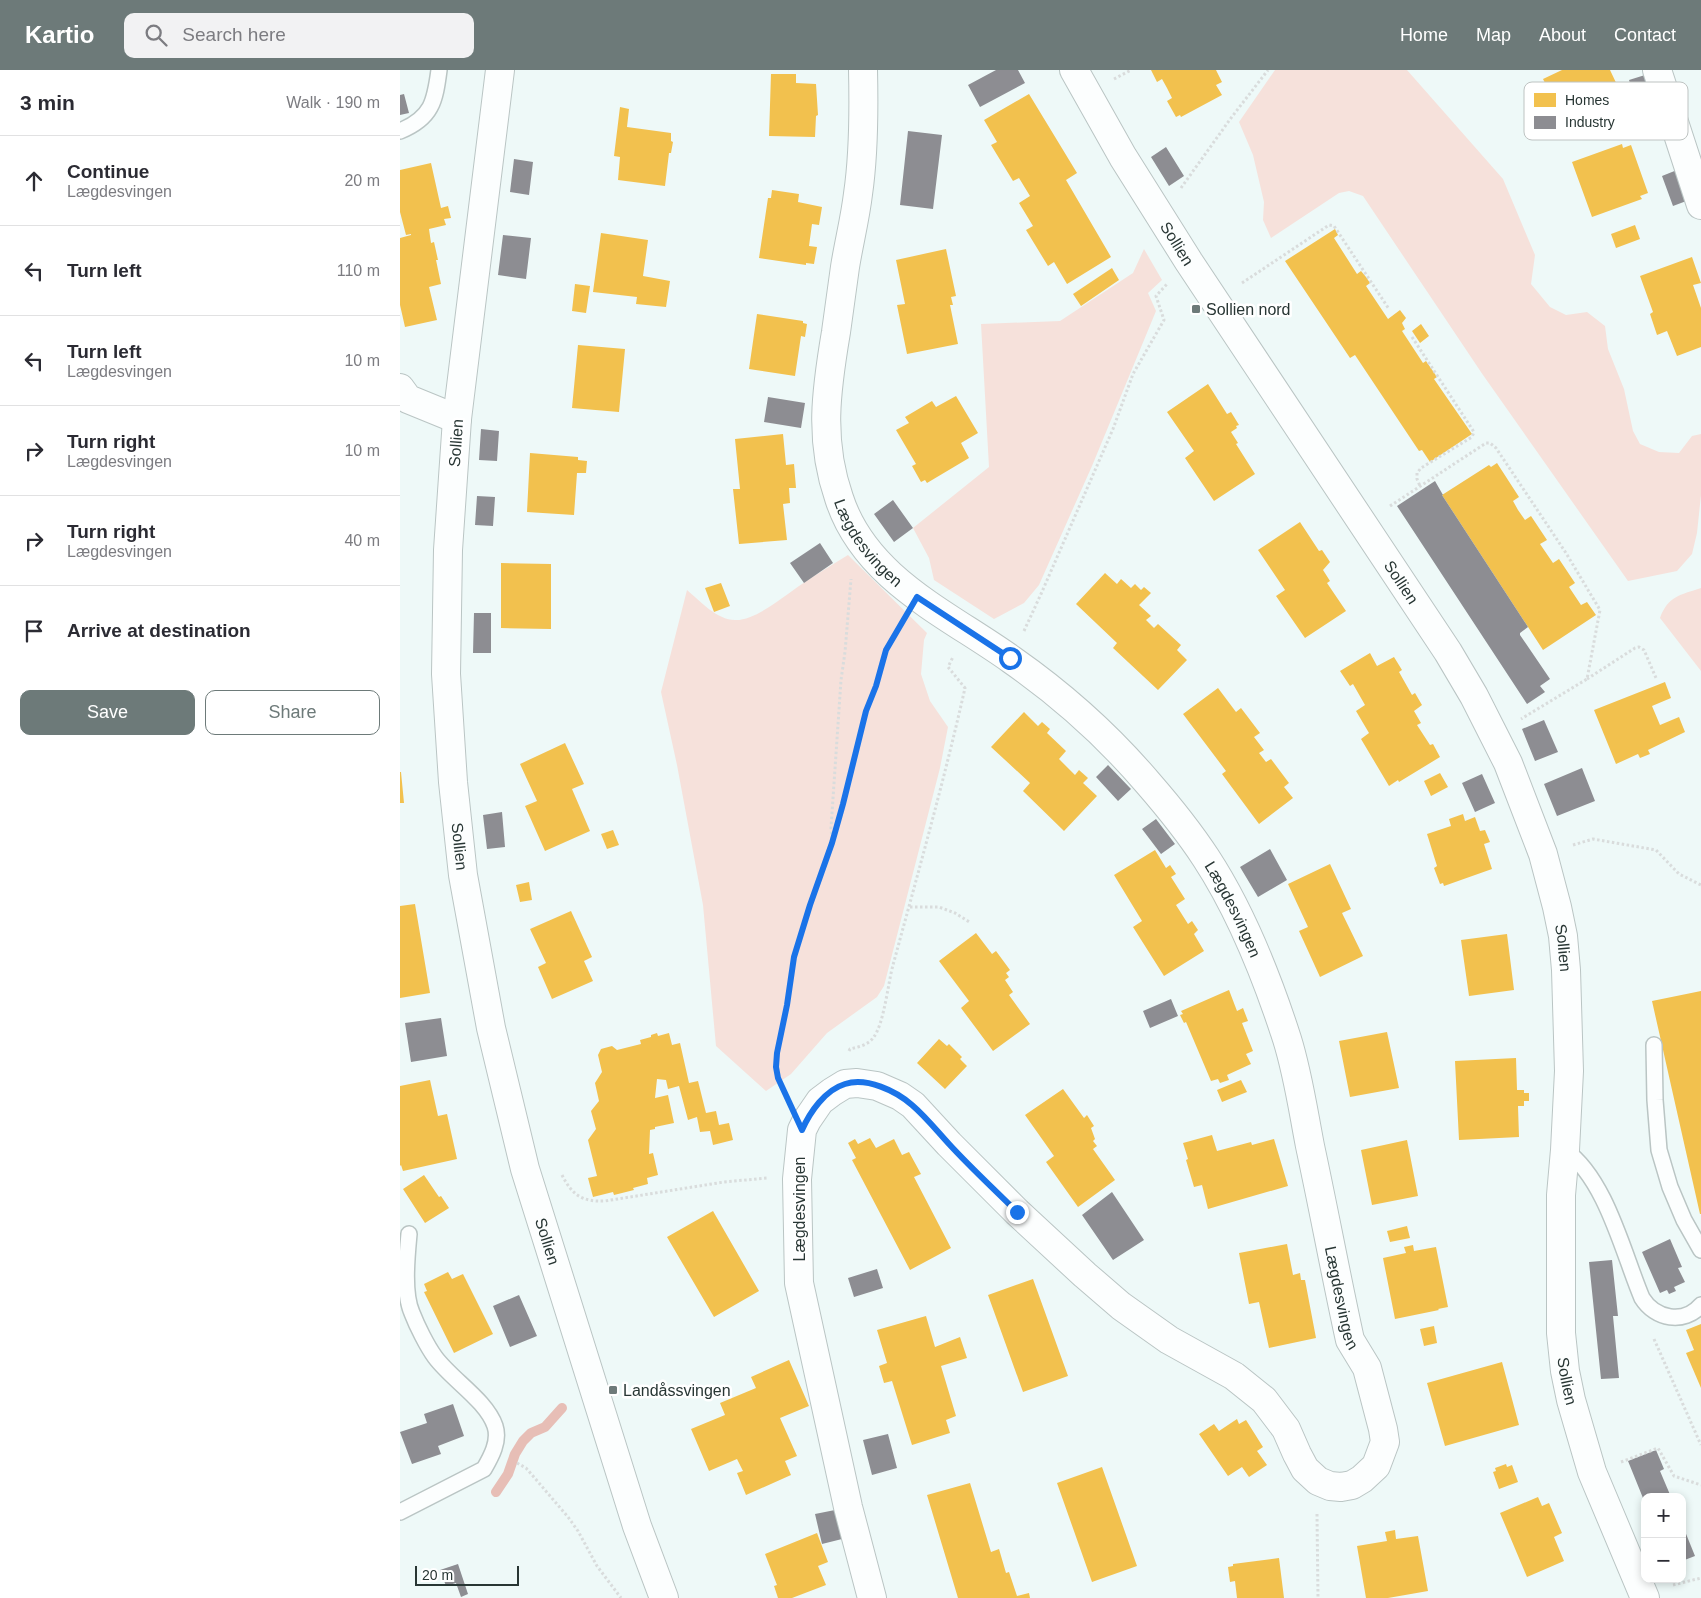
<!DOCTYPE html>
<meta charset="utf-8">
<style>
:root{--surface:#fff;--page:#f2f2f3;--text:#2b2b33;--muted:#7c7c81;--line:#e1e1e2;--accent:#6d7a79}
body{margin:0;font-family:Helvetica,sans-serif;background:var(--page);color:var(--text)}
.controls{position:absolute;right:15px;bottom:15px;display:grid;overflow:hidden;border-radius:10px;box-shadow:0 2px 8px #0003}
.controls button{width:45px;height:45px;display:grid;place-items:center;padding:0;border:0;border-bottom:1px solid var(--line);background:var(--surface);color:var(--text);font:25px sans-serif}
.scale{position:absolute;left:15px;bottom:12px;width:104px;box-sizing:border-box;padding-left:5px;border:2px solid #283634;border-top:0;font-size:14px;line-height:18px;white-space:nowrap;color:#283634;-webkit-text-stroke:4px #fff;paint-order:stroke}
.stop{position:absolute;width:15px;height:15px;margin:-11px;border:4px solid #1a73e8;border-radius:50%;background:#fff}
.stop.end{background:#1a73e8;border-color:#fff;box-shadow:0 1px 5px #0008}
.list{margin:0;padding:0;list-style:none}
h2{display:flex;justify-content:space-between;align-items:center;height:65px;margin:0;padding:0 20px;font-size:21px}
h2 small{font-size:16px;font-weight:400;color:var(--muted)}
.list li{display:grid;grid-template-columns:32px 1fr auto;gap:15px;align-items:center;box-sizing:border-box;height:90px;padding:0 20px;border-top:1px solid var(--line)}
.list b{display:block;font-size:19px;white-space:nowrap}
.list p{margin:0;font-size:16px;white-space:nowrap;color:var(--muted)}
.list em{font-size:16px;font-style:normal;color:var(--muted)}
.actions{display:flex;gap:10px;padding:15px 20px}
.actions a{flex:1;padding:11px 0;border:1px solid var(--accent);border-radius:10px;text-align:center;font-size:18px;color:var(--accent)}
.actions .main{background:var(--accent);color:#fff}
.icon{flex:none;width:28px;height:28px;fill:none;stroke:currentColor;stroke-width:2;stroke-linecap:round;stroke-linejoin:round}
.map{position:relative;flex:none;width:1301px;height:1528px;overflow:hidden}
header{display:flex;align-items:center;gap:30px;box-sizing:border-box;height:70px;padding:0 25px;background:var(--accent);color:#fff}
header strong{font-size:24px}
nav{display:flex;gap:28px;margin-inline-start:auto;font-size:18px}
.search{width:350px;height:45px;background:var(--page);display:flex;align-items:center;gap:12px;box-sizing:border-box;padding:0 18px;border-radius:10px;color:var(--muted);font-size:19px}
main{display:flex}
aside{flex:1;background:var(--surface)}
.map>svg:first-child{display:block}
</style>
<header>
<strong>Kartio</strong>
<div class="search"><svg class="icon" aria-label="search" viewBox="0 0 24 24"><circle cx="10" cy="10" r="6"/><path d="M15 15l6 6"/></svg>Search here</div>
<nav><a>Home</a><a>Map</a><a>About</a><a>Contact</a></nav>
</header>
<main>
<aside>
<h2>3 min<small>Walk · 190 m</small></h2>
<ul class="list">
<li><svg class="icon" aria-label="ahead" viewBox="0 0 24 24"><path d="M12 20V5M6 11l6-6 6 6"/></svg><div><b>Continue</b><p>Lægdesvingen</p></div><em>20 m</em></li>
<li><svg class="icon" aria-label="left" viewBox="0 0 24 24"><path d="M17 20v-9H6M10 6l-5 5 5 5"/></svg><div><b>Turn left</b></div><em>110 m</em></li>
<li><svg class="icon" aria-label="left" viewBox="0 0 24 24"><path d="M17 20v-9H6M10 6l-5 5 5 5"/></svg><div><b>Turn left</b><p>Lægdesvingen</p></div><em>10 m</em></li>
<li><svg class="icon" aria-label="right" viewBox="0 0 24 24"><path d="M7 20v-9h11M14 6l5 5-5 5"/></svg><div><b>Turn right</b><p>Lægdesvingen</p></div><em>10 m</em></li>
<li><svg class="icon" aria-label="right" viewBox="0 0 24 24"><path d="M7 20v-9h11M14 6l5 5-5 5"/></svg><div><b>Turn right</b><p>Lægdesvingen</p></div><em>40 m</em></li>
<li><svg class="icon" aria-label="arrive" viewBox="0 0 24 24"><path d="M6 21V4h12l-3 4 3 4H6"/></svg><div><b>Arrive at destination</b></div></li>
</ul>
<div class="actions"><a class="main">Save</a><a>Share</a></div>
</aside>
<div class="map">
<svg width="1301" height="1528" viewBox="0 0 1301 1528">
<rect width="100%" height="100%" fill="#eef9f8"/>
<!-- green -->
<path fill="#f6e1db" d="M875,0H1007L1103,109L1135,185L1131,214L1150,237L1166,245L1187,242L1205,256L1208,279L1224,319L1233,361L1240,374L1259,382L1279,383L1292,366L1301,364V425L1297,463L1292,484L1277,501L1228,511L1083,305L963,126L949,121L939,123L871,168L863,150L864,132L853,85L839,52Z
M744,179L762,210L748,223L756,241L692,396L639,515L624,533L594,549L534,510L529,488L513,458L589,397L581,254L660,251L733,203Z
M448,485L527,563L524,570L521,604L530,631L548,657L540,698L484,916L477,927L427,963L391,1004L366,1021L316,976L303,835L277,695L261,622L287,520C300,531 317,550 335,550C356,551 385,525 402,514C417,504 433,494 448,485Z
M1301,518V601L1260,548C1268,526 1280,525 1301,518Z"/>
<!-- homes -->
<path fill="#f2c14e" d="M751,0H816L822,12L816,15L822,25L781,47L780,45L776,47L767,31L772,28L767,18L762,9L757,12Z
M1162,0H1210L1219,19L1213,23L1217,30L1194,42L1190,33L1162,47L1143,9Z
M371,4H396V13L416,14L418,45L416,46L415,67L369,66Z
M629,24L677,103L666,110L711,187L667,214L654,192L648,196L626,160L633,156L619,133L630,126L619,108L613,111L591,75L597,72L584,50Z
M220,37L229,39L227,57L271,63V71L273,72L271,83H269L265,116L218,110L220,87L214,86Z
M1222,74L1223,78L1231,75L1248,123L1240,126L1242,129L1192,147L1172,92Z
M31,93L41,138L48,136L51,148L44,149L46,155L29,159L31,173L34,172L38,190H36L41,214L29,217L37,250L5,257L0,235V168L11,165V164L6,165L0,142V100Z
M372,120L399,124L398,132L422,137L419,155L412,154L409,176L417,177L414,194L406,193V195L359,188L368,128H371Z
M1235,155L1240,169L1216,178L1211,164Z
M935,159L938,165L934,168L957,204L961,201L966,207L970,213L966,216L988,249L1000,240L1006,248L1002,253L1005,259L1002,261L1023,293L1026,291L1037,307L1034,309L1072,364L1030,392L1022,380L1019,381L955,285L950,288L885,191Z
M201,163L248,170L243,206L270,211L266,237L236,234L237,227L193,222Z
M546,179L556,226L551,227L553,235H550L558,274L507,284L497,235L505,234L496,190Z
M1292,187L1301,213L1293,215L1301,238V277L1277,286L1267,261L1257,265L1250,244L1253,242L1240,206Z
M712,198L719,210L681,236L673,224Z
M175,214L190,216L186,243L172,241Z
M357,244L403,251V253L407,254L405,267L401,266L395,306L349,299Z
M1021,254L1029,266L1020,273L1012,261Z
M178,275L225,279L219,342L172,338Z
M808,314L827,344L831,342L839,355L836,356L837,358L831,362L838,373L836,374L855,404L814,431L785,388L794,381L767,342Z
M556,326L578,363L561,373L569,388L527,413L525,410L521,412L512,396L516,394L496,360L509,353L505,347L532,331L536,337Z
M383,364L386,395L394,394L396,418H389L390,433L383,434L387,470L339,474L333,419H340L335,369Z
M130,383L178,387V390L187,391L186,403H177L174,445L127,442Z
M1097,393L1119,427L1113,431L1118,440L1125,450L1131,446L1147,470L1140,474L1153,493L1159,489L1175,513L1169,517L1181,535L1187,532L1196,545L1143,580L1042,425L1089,395L1091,397Z
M900,452L919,481L922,480L930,492L923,500L930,511L927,513L946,541L905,568L876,526L885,520L858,480Z
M101,493L151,494V559L101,558Z
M705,503L717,514L721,509L731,518L735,514L741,520L744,517L751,523L739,535L751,546L746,550L754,558L758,554L781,575L777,580L787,590L758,620L713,578L717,573L676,534Z
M321,513L330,536L314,542L305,518Z
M970,583L977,596L994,587L1002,600L999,602L1012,625L1015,623L1022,635L1014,641L1021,653L1017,655L1030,675L1033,674L1040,687L999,712L998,710L989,716L961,669L969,663L956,641L965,635L953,614L950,616L940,601Z
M1265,612L1271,628L1252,636L1260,655L1279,647L1285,662L1248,680L1250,684L1240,688L1238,684L1216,694L1194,640Z
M818,618L836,642L841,638L860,663L854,667L864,680L859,683L866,692L871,689L889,713L884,717L893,728L859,754L822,704L826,701L783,644Z
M624,642L638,656L642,652L650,659L647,663L666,681L659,689L675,705L679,700L688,708L683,713L697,726L664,761L623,721L630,713L591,677Z
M165,673L184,714L172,719L190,761L145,781L125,736L137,731L120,694Z
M0,702H1L4,733H0Z
M1040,703L1048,717L1031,726L1024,711Z
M1063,744L1065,751L1075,747L1080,761L1085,760L1090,772L1084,774L1092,799L1044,816L1043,813L1040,814L1034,798L1037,796L1027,764L1051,756L1049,749Z
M213,760L219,775L207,779L201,764Z
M755,780L766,798L770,795L776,804L771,807L785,829L776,835L788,854L792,851L798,860L794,864L804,881L764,906L733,857L742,851L714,805Z
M930,794L951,839L942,843L963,886L920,907L899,861L908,857L888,814Z
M129,812L132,830L120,832L116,815Z
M15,834L30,923L0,928V836Z
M171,841L192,887L184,891L193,911L152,929L138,897L146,893L130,859Z
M576,863L592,884L596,881L610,900L606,903L609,907L605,910L613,922L609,925L630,954L593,981L561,938L569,931L539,891Z
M1107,864L1114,920L1069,926L1061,870Z
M829,920L837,941L843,938L848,951L842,953L853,981L846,984L851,994L827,1005L829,1010L820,1013L818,1009L811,1011L786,952L784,953L780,945L783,944L781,941Z
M1301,921V1144H1300L1252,931Z
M987,962L999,1018L950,1027L939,971Z
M257,963L258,966L269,963L272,975L280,973L289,1013L298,1011L306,1043L316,1041L319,1055L329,1053L333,1070L313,1075L310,1061L300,1062L297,1047L288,1050L279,1016L268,1019L266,1010L257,1009L255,1028L268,1025L274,1053L255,1057V1059L250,1060L249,1084L253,1083L258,1105L247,1108L248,1114L233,1118L234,1120L214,1125L213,1122L193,1127L188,1108L197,1106L188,1070L196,1059L191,1041L199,1031L195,1013L202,1002L198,985L201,979L212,976L217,980L241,974L240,970L251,967V965Z
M539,969L547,976L549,974L562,987L560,989L567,996L545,1019L517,993Z
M1116,988L1117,1020H1124V1023H1129V1031H1124V1036H1118L1119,1067L1059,1070L1055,991Z
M30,1010L38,1046L47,1044L57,1089L3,1101L1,1095L0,1096V1016Z
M841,1010L847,1022L822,1032L817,1020Z
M663,1019L684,1048L687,1045L694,1056L691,1058L695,1069L693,1071L697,1076L693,1079L715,1110L678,1137L646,1092L654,1086L625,1045Z
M812,1065L817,1081L851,1072L852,1075L874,1069L888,1116L808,1139L802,1115L794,1117L786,1090L788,1089L783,1073Z
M470,1068L476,1078L494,1069L502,1085L509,1082L521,1104L514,1107L551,1178L510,1200L452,1090L456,1088L448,1073L455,1069L458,1074Z
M1007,1070L1018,1126L972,1135L961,1080Z
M24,1105L39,1127L41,1126L49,1138L25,1153L3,1119Z
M313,1141L359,1221L314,1247L267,1167Z
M1007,1156L1010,1168L990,1172L987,1161Z
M887,1174L893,1205L900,1203L901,1210H905L916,1268L869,1278L859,1232L849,1234L839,1183Z
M1013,1175L1014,1181L1036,1177L1048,1237L1038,1239L1039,1240L995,1249L983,1188L1006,1183L1004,1177Z
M48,1202L52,1209L63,1204L93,1264L54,1283L24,1222L27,1221L24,1214Z
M633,1209L668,1306L623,1322L588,1225Z
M526,1246L535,1277L560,1267L567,1288L541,1296L556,1346L546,1350L550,1363L512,1375L492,1311L484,1313L479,1296L487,1293L477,1260Z
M1301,1254V1318L1286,1283L1294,1280L1286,1260Z
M1034,1256L1037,1273L1024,1276L1020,1259Z
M389,1290L409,1336L380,1348L397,1386L385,1391L391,1405L346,1425L337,1403L343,1401L337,1389L309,1401L291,1359L325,1345L320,1333L356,1318L351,1307Z
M1102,1292L1119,1355L1045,1376L1027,1313Z
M837,1349L839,1354L846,1350L863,1377L857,1381L867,1395L849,1407L842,1397L828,1406L799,1364L814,1354L819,1361Z
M1106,1394L1107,1397L1112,1395L1118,1412L1099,1419L1093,1402L1096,1401L1095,1398Z
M702,1397L737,1496L692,1512L657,1413Z
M570,1413L591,1482L599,1479L606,1503L609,1502L617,1526L629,1523L630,1528H558L527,1425Z
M1138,1427L1142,1436L1149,1433L1162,1463L1154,1467L1164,1491L1127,1507L1100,1443Z
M995,1460L996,1469L1018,1466L1028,1521L988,1528H966L957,1476L987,1471L985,1462Z
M417,1463L428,1492L418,1496L426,1515L392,1528H378L374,1516L377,1515L365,1484Z
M879,1488L884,1528H837L835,1511L830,1512L828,1497L833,1496V1494Z"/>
<!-- industry -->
<path fill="#8d8d92" d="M596,0H618L625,13L580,37L568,15Z
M1245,5L1256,37L1239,42L1229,10Z
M4,24L9,43L0,45V25Z
M508,61L542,65L533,139L500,135Z
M766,77L784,106L769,116L751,87Z
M114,89L133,92L129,125L110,122Z
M1277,100L1289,130L1273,136L1262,106Z
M103,165L131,168L126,209L98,205Z
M368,327L405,333L401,358L364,352Z
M81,359L99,361L97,391L79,390Z
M1035,411L1043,425H1042L1128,557L1120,563V565L1150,609L1140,616L1145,622L1127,634L997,436Z
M77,426L95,427L93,456L75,455Z
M493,430L513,458L494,472L474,444Z
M420,473L433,493L404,513L390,493Z
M74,543H91V583H73Z
M1144,650L1158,682L1135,691L1122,659Z
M708,695L731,719L718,731L696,707Z
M1182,698L1195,731L1157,746L1144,714Z
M1082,704L1095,733L1075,742L1062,713Z
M102,742L105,777L87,779L83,745Z
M756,749L775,774L761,784L742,759Z
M870,779L887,810L858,827L840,797Z
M771,929L778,946L750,958L743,941Z
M41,948L47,986L11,992L5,953Z
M712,1122L744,1170L713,1190L682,1145Z
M1270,1169L1282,1197L1278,1198L1285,1212L1274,1217L1276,1221L1269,1224L1267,1220L1260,1223L1242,1182Z
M1212,1190L1218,1246H1213L1219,1308L1201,1309L1189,1192Z
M477,1199L483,1218L454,1227L448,1208Z
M119,1225L137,1266L110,1277L93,1236Z
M53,1334L64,1366L38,1376L41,1384L12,1394L0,1362L27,1353L24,1344Z
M488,1364L497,1398L472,1405L463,1370Z
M1256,1380L1264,1399L1260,1401L1271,1427H1245V1433L1228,1391Z
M435,1440L442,1469L422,1474L415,1444Z
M1282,1454L1295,1486L1282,1491Z
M58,1494L68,1524L61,1527L56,1513L46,1516L40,1500Z"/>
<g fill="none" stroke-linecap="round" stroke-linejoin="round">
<!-- stream -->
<path stroke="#e7beb6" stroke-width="10" d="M96,1422L108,1404L115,1384L123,1371L131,1363L145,1357L162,1338"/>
<!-- service casing -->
<g stroke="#bac5c4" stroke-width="18">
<path id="service" d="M0,61C32,48 35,31 39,0
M1254,975L1255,1030L1259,1080L1270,1117L1284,1150L1301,1180
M1165,1080C1206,1109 1223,1183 1242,1228C1255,1249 1284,1255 1301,1235
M0,1442L84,1399C91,1387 100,1371 95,1356C86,1330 52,1310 35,1287C27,1276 17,1256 12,1243C3,1223 7,1186 9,1164"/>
</g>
<!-- minor casing -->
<g stroke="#bac5c4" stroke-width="30">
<g id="minor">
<path id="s1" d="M463,0C464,42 464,83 458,124C455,149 449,172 445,197C442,218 439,240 436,262C426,321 419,370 439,428C465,509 548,544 612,590C662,625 708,666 748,713C768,736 789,762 806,788C840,840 868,910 887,969C898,1004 903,1040 910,1076C924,1141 936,1206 950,1270L967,1298L983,1359L985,1372L976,1396L962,1409L952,1415L941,1417L930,1416L918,1411L905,1399L897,1384L886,1359L864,1330L834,1306L769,1270L721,1236L685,1205L617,1142L549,1074L513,1035L500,1026L477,1016L457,1013L445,1014L432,1022L420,1031L407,1050L402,1060L397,1109L399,1213L448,1437L472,1528"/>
<path d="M1257,0L1301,135"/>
<path d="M0,318L8,329L57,349"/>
</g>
</g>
<!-- tertiary casing -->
<g stroke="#bac5c4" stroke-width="30">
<g id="tertiary">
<path id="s2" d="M100,0L57,349L48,480L46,604L53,712L63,805L91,958L125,1099L237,1456L264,1528"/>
<path id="s3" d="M674,0L723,87L789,192L1048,582L1074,626L1108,693L1143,784L1157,837L1163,866L1166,900L1169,1001L1165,1080L1161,1125V1263L1165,1301L1171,1330L1192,1402L1245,1528"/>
</g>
</g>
<!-- path -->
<path stroke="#d9dcdc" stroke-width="3" stroke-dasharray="2.5 2.5" stroke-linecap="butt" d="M714,9L731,0
M781,118L831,48L868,0
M842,213L929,155L934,156L989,239
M1012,267L1074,362L1072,367L1021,398L1017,403V409L1020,416
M990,436L1086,373H1090L1096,378L1166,483L1200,540L1187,609L1121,649
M624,561L641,524L713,359L733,304L764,250L756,226L767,214
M1187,609L1235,578L1239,577L1244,580L1256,608
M432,769L431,758L441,610L445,582L451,509
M1173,775L1193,769L1256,780L1279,804L1301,815
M510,837H539L555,843L571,853
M449,981L450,979C458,977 468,975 473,968C484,955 488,913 493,895C518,803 544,711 565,618L548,597L553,587
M386,1026L378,1008L376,997L377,983L387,935L394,887L410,835L432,773L443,734L466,641L476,616L481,593L486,580L501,554
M162,1105C172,1125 182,1132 205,1131L324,1112L367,1108
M1254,1269L1301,1375
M1221,1392L1258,1378L1274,1406L1301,1415
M117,1393L126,1398L133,1406L168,1447L178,1461L197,1496L221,1528
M917,1444L918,1528
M1273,1515L1301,1508"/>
<!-- service -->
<use href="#service" stroke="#fcfefe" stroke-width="15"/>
<!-- minor -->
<use href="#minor" stroke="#fcfefe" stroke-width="28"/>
<!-- tertiary -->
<use href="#tertiary" stroke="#fcfefe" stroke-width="28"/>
</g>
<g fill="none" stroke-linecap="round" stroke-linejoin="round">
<!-- route -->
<path stroke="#1a73e8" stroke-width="6" d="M610,588L517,527L486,580L476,616L466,641L443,734L432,773L410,835L394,887L387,935L377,983L376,997L378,1008L402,1060C410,1042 425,1020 445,1014C467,1007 496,1021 512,1035C526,1047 537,1061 549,1074C571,1098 594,1119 617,1142"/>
</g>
<!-- markers -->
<g fill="#6d7a79" stroke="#fff" stroke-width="2">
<rect x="791" y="234" width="10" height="10" rx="2.5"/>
<rect x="208" y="1315" width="10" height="10" rx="2.5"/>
</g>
<g text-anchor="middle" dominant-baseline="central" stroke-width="5" stroke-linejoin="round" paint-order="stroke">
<!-- street labels -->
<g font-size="16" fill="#283634" stroke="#fff">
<text stroke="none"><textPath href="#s3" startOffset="202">Sollien</textPath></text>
<text transform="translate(56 373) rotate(-86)">Sollien</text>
<text stroke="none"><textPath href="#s1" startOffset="486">Lægdesvingen</textPath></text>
<text stroke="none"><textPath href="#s3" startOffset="608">Sollien</textPath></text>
<text stroke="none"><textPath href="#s2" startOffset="780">Sollien</textPath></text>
<text stroke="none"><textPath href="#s1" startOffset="1011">Lægdesvingen</textPath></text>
<text stroke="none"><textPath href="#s3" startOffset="1012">Sollien</textPath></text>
<text transform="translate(399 1139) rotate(-90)">Lægdesvingen</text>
<text stroke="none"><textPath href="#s2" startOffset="1185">Sollien</textPath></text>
<text stroke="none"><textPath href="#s1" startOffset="1416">Lægdesvingen</textPath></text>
<text stroke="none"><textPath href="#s3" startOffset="1446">Sollien</textPath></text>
</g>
<!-- poi labels -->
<g font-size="16" fill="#283634" stroke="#fff" text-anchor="start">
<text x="806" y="239">Sollien nord</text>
<text x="223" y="1320">Landåssvingen</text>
</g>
</g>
<!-- legend -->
<rect x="1124" y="12" width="164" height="58" rx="8" fill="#fff" stroke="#bec3c2" stroke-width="1"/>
<rect x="1134" y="23" width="22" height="14" fill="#f2c14e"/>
<rect x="1134" y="46" width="22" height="13" fill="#8d8d92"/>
<g font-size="14" fill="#283634">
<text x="1165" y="35">Homes</text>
<text x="1165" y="57">Industry</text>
</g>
</svg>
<div class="controls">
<button>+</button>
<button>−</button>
</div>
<div class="scale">20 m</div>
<div class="stop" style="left:610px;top:588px"></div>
<div class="stop end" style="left:617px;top:1142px"></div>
</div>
</main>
